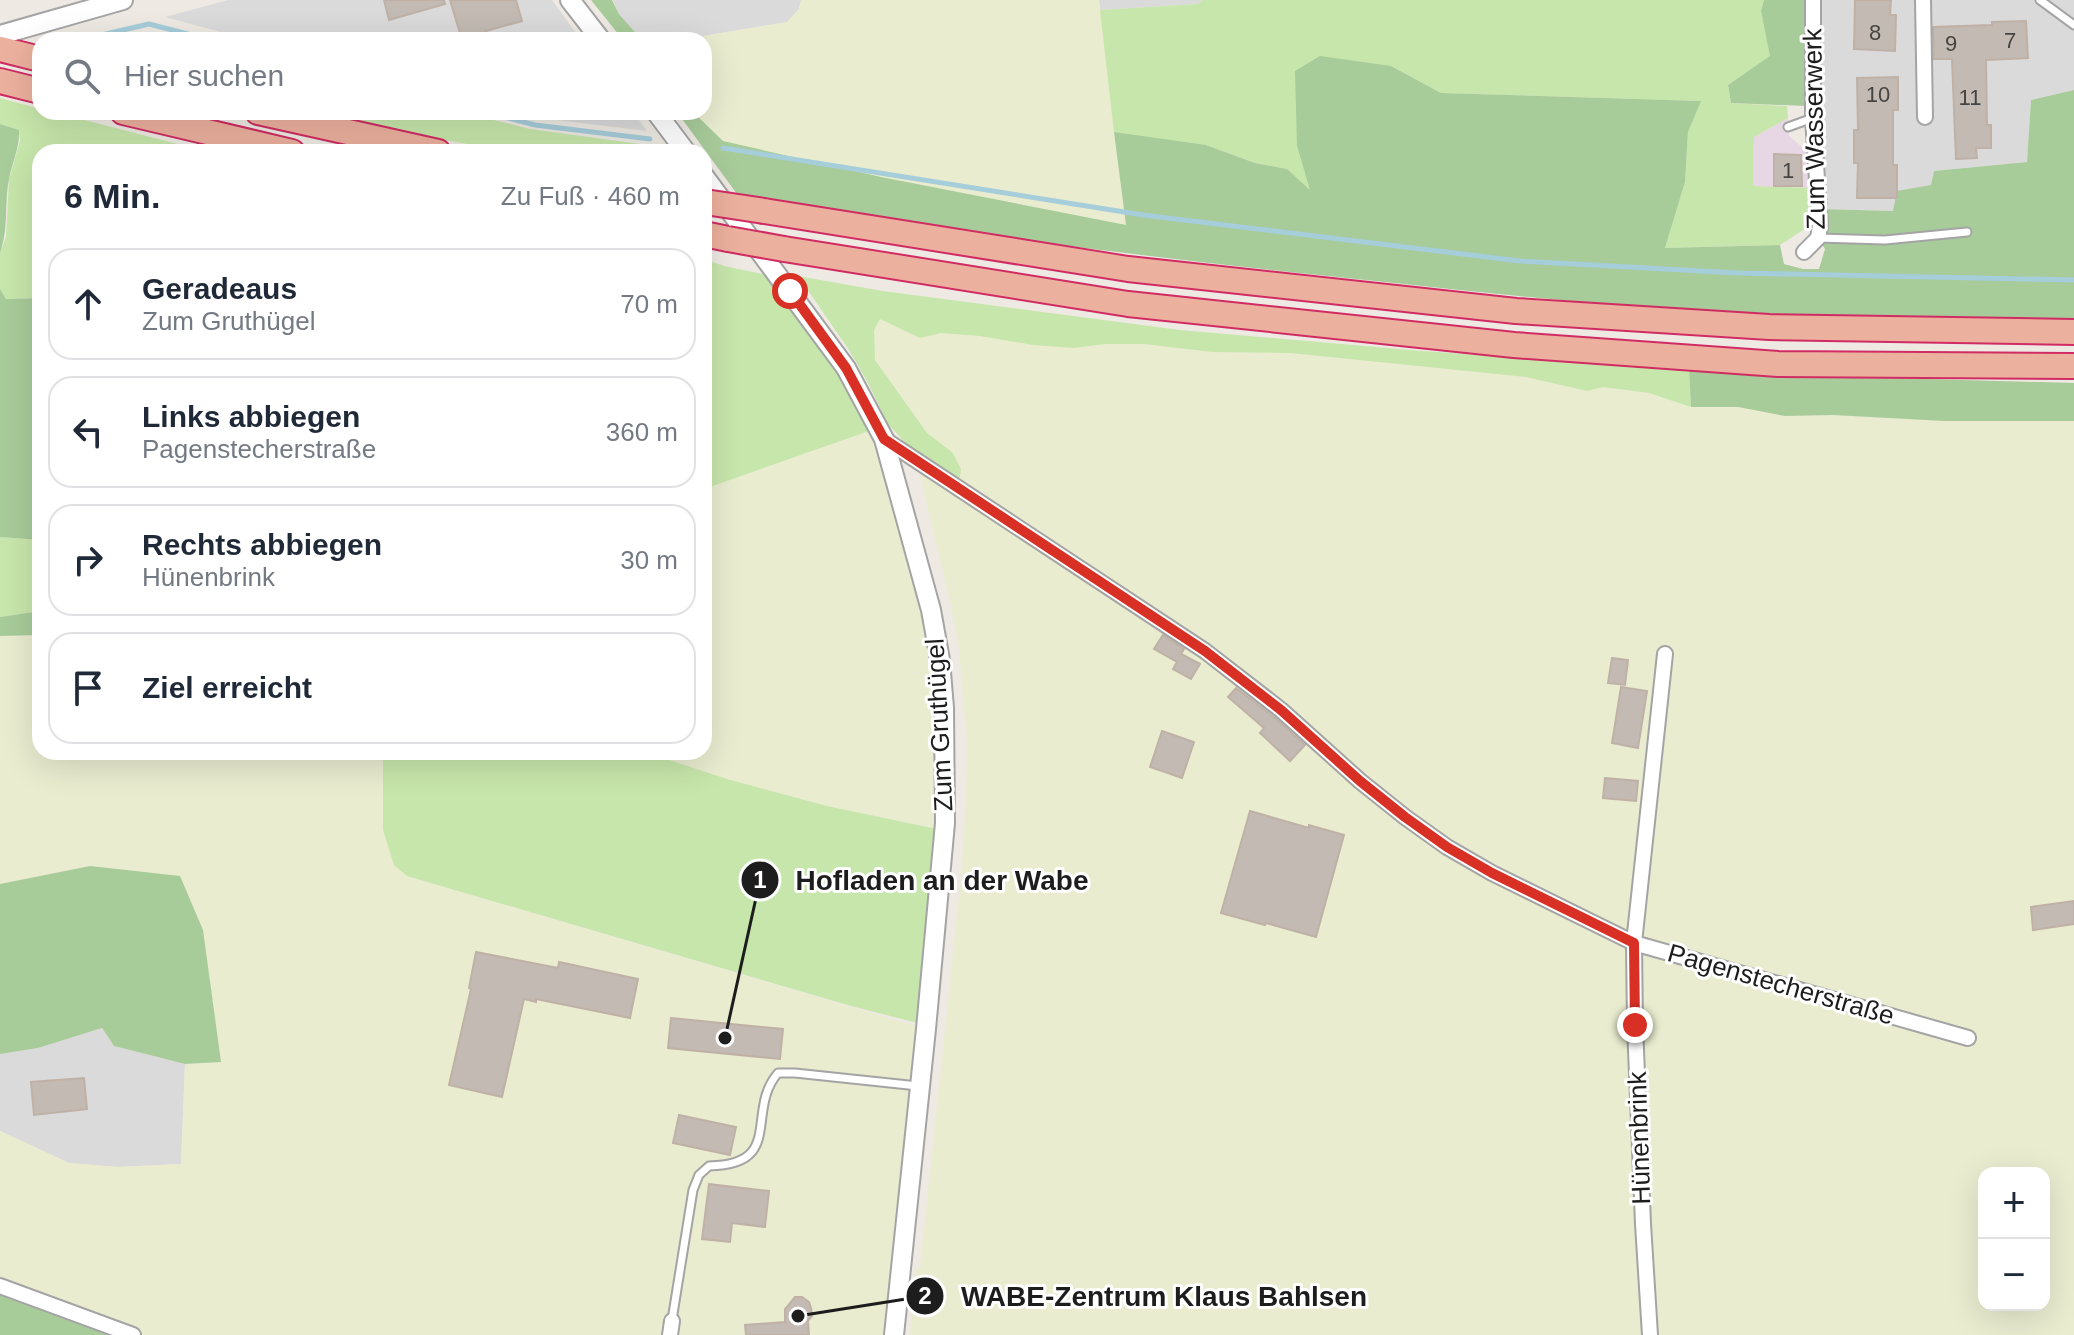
<!DOCTYPE html>
<html lang="de">
<meta charset="utf-8">
<style>
:root{--surface:#fff;--page:#f2f2f3;--text:#1f2937;--muted:#747a83;--line:#e0e1e3}
body{margin:0;font-family:Helvetica,sans-serif;background:var(--page);color:var(--text)}
.controls{position:absolute;right:24px;bottom:24px;display:grid;overflow:hidden;border-radius:16px;box-shadow:0 8px 32px #0002}
.controls button{width:72px;height:72px;display:grid;place-items:center;padding:0;border:0;border-bottom:2px solid var(--line);background:var(--surface);color:var(--text);font:40px sans-serif}
.stop{position:absolute;width:24px;height:24px;margin:-18px;border:6px solid #d93025;border-radius:50%;background:#fff}
.stop.end{background:#d93025;border-color:#fff;box-shadow:0 2px 8px #0008}
.list{margin:0;padding:0;list-style:none}
h2{display:flex;justify-content:space-between;align-items:center;height:104px;margin:0;padding:0 32px;font-size:34px}
h2 small{font-size:26px;font-weight:400;color:var(--muted)}
.list li{display:grid;grid-template-columns:52px 1fr auto;gap:24px;align-items:center;box-sizing:border-box;height:112px;margin:0 16px 16px;padding:0 16px;border:2px solid var(--line);border-radius:24px}
.list b{display:block;font-size:30px;white-space:nowrap}
.list p{margin:0;font-size:26px;white-space:nowrap;color:var(--muted)}
.list em{font-size:26px;font-style:normal;color:var(--muted)}
.icon{flex:none;width:44px;height:44px;fill:none;stroke:currentColor;stroke-width:2;stroke-linecap:round;stroke-linejoin:round}
.map{position:relative;flex:none;width:2074px;height:1335px;overflow:hidden}
.search{position:absolute;background:var(--surface);box-shadow:0 8px 32px #0002;left:32px;top:32px;width:680px;height:88px;display:flex;align-items:center;gap:20px;box-sizing:border-box;padding:0 28px;border-radius:24px;color:var(--muted);font-size:30px}
.panel{position:absolute;background:var(--surface);box-shadow:0 8px 32px #0002;left:32px;top:144px;width:680px;height:616px;border-radius:24px}
.map>svg:first-child{display:block}
</style>
<div class="map">
<svg width="2074" height="1335" viewBox="0 0 2074 1335">
<rect width="100%" height="100%" fill="#eeeae3"/>
<!-- residential -->
<path fill="#dbdada" d="M228,0H552L581,40H250L165,17Z
M613,0H801L799,9L787,22L680,40H642L619,14Z
M1099,0H1203L1198,4L1100,10Z
M1813,0H2074V90L2031,100L2027,162L1934,171L1931,185L1893,211L1820,209Z
M513,112H633L647,131L532,117Z
M102,1028L114,1046L185,1064L181,1164L118,1167L69,1163L0,1131V1054L38,1048Z"/>
<!-- industrial -->
<path fill="#e7d6e3" d="M1788,118L1789,136L1809,153L1812,188L1753,186L1754,137Z"/>
<!-- farmland -->
<path fill="#e9eccf" fill-rule="evenodd" d="M801,0H1099L1127,226L867,175L723,141L693,112H704V40H680L787,22L799,9Z
M880,319L920,338L941,333L980,336L1074,348L1105,344H1144L1212,352L1290,353L1526,377L1587,391L1603,387L1649,393L1691,407H1738L1785,416L1833,415L1944,421H2074V1335H910L916,1268H920L962,868L966,800L967,740L959,648L950,601L918,468L956,480L952,452L927,433L875,360L874,329ZM1984,1173H2044V1305H1984Z
M869,431L881,459L921,605L931,652L935,694L937,829L827,806L727,779L645,752H704V489Z
M40,635V752H383V830L407,876L926,1029L894,1335H124L0,1287V1131L69,1163L118,1167L181,1164L185,1064L220,1062L90,866L0,884V636Z"/>
<!-- grass -->
<path fill="#c7e6ab" d="M1203,0H1764L1761,11L1771,56L1728,85L1731,103L1787,106L1788,118L1754,137L1753,186L1812,188L1809,226L1780,245L1665,248L1685,182L1688,132L1700,101L1441,93L1391,66L1297,146L1311,192L1287,169L1255,163L1206,145L1152,139L1114,132L1100,10L1198,4Z
M0,98L40,109V112H53L209,152H40V298L6,299L0,289V254L6,237L9,180L20,140L19,130L0,124Z
M324,112H462L530,129L655,146L660,152H514L432,138Z
M704,259L724,266L773,276L842,375L869,431L704,489Z
M798,276L883,291L1180,330L1422,351L1689,369L1691,407L1649,393L1603,387L1587,391L1526,377L1290,353L1212,352L1144,344H1105L1074,348L1033,345L980,336L941,333L920,338L880,319L874,330L875,360L927,433L952,452L961,469L960,477L956,480L915,453L888,424L868,383L849,350Z
M0,537L40,540V611L0,617Z
M383,752H645L727,779L827,806L937,829L921,1024L851,1006L407,876L394,865L383,830Z"/>
<!-- forest -->
<path fill="#a8cb9a" d="M591,0H612L619,14L642,40H623Z
M1764,0H1805L1807,106L1731,103L1728,85L1770,56L1761,11Z
M1320,56L1391,66L1441,93L1701,101L1688,132L1685,182L1665,248L1780,245L1784,264L1803,269H1819L1825,249L1818,238L1820,209L1893,211L1897,191L1931,185L1934,171L2027,162L2031,100L2074,90V318C1984,317 1894,318 1804,316C1641,311 1480,292 1319,275C1124,254 929,231 737,194L677,112H693L723,141L881,177L1126,225L1114,132L1206,145L1255,163L1287,169L1310,190L1297,146L1295,71Z
M0,124L19,130C20,147 12,163 9,179C4,206 9,226 0,254Z
M0,289L6,299L40,298V540L0,537Z
M1689,369L1854,377L2074,383V421H1944L1833,415L1785,416L1738,407H1691Z
M40,611V635L0,636V617Z
M90,866L180,876L203,930L221,1062L185,1064L114,1046L102,1028L38,1048L0,1054V884Z
M0,1286L124,1335H0Z"/>
<g fill="none" stroke-linecap="round" stroke-linejoin="round">
<!-- stream -->
<path stroke="#a6cdda" stroke-width="5" d="M80,40L149,24L211,40
M485,112L535,125L650,139
M723,148L1143,215L1520,261L1738,273L2074,280"/>
</g>
<!-- building -->
<path fill="#c2bab3" stroke="#bfb1a6" stroke-width="2" d="M384,0H444L445,4L389,20Z
M450,0H516L522,21L486,31L490,40H462Z
M1855,0H1891L1890,15H1896L1895,51L1854,49Z
M2026,21L2028,58L1986,60L1987,125H1991V148H1976L1977,158L1956,159L1952,59H1934L1933,27L1992,25V22Z
M1898,77V110H1893V165H1897V198H1857L1858,163H1854V130H1858L1857,78Z
M1774,154L1801,155L1802,186H1774Z
M1163,635L1184,649L1181,654L1200,664L1191,679L1173,669L1177,662L1154,649Z
M1612,658L1628,660L1625,685L1608,683Z
M1621,687L1647,691L1638,748L1612,743Z
M1236,688L1275,718L1305,745L1290,761L1260,733L1264,728L1228,697Z
M1162,731L1194,742L1182,778L1150,767Z
M1605,778L1638,781L1636,801L1603,798Z
M1250,811L1309,828V825L1344,835L1316,937L1266,923L1265,925L1221,913Z
M2074,901V924L2033,930L2031,907Z
M476,952L558,968L559,962L638,979L630,1018L536,999V1002L524,999L502,1097L449,1085L471,989L469,988Z
M671,1018L783,1029L780,1059L668,1048Z
M84,1078L87,1109L34,1115L31,1082Z
M679,1115L736,1127L730,1155L673,1143Z
M709,1184L769,1191L765,1227L732,1223L730,1242L702,1239Z
M795,1297H802L809,1302L811,1308L812,1316L808,1321L809,1335H746L745,1325L785,1322V1309Z"/>
<g fill="none" stroke-linecap="round" stroke-linejoin="round">
<!-- service casing -->
<g stroke="#a4a4a4" stroke-width="11">
<path id="service" d="M2040,0L2074,25
M1788,127L1813,118
M1818,238L1885,240L1967,232
M672,1320L693,1190L699,1175L709,1166C785,1165 745,1111 778,1073H795L918,1086"/>
</g>
<!-- minor casing -->
<g stroke="#a4a4a4" stroke-width="18">
<path id="minor" d="M1923,0L1925,117
M1804,252L1818,238L1820,226L1813,118V0
M884,439L1205,651L1281,710L1360,781L1405,817L1447,847L1492,873L1634,943L1968,1038
M0,1286L133,1335
M670,1335L672,1321
M1650,1335L1643,1224L1635,1025L1634,943L1665,654"/>
</g>
<!-- tertiary casing -->
<g stroke="#a4a4a4" stroke-width="22">
<path id="tertiary" d="M570,0L601,40
M0,35L123,0
M656,112L686,152
M704,176L846,368L884,439L931,610L940,660L944,708L945,823L926,1029L894,1335"/>
</g>
<!-- trunk casing -->
<g stroke="#d02c63" stroke-width="28">
<path id="trunk" d="M0,49L40,59
M0,81L40,91
M123,112L292,152
M258,112L438,152
M764,211L1128,269L1516,311L1769,327L2074,332
M704,234L728,239
M784,249L1128,304L1514,345L1778,364L2074,366"/>
</g>
<!-- service -->
<use href="#service" stroke="#fff" stroke-width="7"/>
<!-- minor -->
<use href="#minor" stroke="#fff" stroke-width="14"/>
<!-- tertiary -->
<use href="#tertiary" stroke="#fff" stroke-width="18"/>
<!-- trunk -->
<use href="#trunk" stroke="#ecb09e" stroke-width="24"/>
<!-- trunk-bridge casing -->
<g stroke="#d02c63" stroke-width="28" stroke-linecap="butt">
<path id="trunk-bridge" d="M705,202L764,211
M728,239L784,249"/>
</g>
<!-- trunk-bridge -->
<use href="#trunk-bridge" stroke="#ecb09e" stroke-width="24"/>
</g>
<g fill="none" stroke-linecap="round" stroke-linejoin="round">
<!-- route -->
<path stroke="#d93025" stroke-width="10" d="M790,291L846,368L884,439L1205,651L1281,710L1360,781L1405,817L1447,847L1492,873L1634,943L1635,1025"/>
</g>
<g text-anchor="middle" dominant-baseline="central" stroke-width="6" stroke-linejoin="round" paint-order="stroke">
<!-- number labels -->
<g font-size="22" fill="#464442">
<text x="1875" y="32">8</text>
<text x="2010" y="40">7</text>
<text x="1951" y="43">9</text>
<text x="1878" y="94">10</text>
<text x="1970" y="97">11</text>
<text x="1788" y="170">1</text>
</g>
<!-- street labels -->
<g font-size="26" fill="#1d1d1d" stroke="#fff">
<text transform="translate(1814 129) rotate(-91)">Zum Wasserwerk</text>
<text transform="translate(939 725) rotate(-93)">Zum Gruthügel</text>
<text transform="translate(1781 984) rotate(16)">Pagenstecherstraße</text>
<text transform="translate(1639 1138) rotate(-92)">Hünenbrink</text>
</g>
</g>
<!-- callouts -->
<path fill="none" stroke="#1d1d1d" stroke-width="3" d="M725 1038L760 880M798 1316L925 1296"/>
<g fill="#1d1d1d" stroke="#fff" stroke-width="3">
<circle cx="725" cy="1038" r="8"/>
<circle cx="798" cy="1316" r="8"/>
<circle cx="760" cy="880" r="20"/>
<circle cx="925" cy="1296" r="20"/>
</g>
<g font-size="24" text-anchor="middle" font-weight="bold" fill="#fff">
<text x="760" y="888">1</text>
<text x="925" y="1304">2</text>
</g>
<g font-size="28" text-anchor="middle" font-weight="bold" fill="#1d1d1d" stroke="#fff" stroke-width="6" stroke-linejoin="round" paint-order="stroke">
<text x="942" y="890">Hofladen an der Wabe</text>
<text x="1164" y="1306">WABE-Zentrum Klaus Bahlsen</text>
</g>
</svg>
<div class="controls">
<button>+</button>
<button>−</button>
</div>
<div class="stop" style="left:790px;top:291px"></div>
<div class="stop end" style="left:1635px;top:1025px"></div>
<div class="search"><svg class="icon" aria-label="search" viewBox="0 0 24 24"><circle cx="10" cy="10" r="6"/><path d="M15 15l6 6"/></svg>Hier suchen</div>
<section class="panel">
<h2>6 Min.<small>Zu Fuß · 460 m</small></h2>
<ul class="list">
<li><svg class="icon" aria-label="ahead" viewBox="0 0 24 24"><path d="M12 20V5M6 11l6-6 6 6"/></svg><div><b>Geradeaus</b><p>Zum Gruthügel</p></div><em>70 m</em></li>
<li><svg class="icon" aria-label="left" viewBox="0 0 24 24"><path d="M17 20v-9H6M10 6l-5 5 5 5"/></svg><div><b>Links abbiegen</b><p>Pagenstecherstraße</p></div><em>360 m</em></li>
<li><svg class="icon" aria-label="right" viewBox="0 0 24 24"><path d="M7 20v-9h11M14 6l5 5-5 5"/></svg><div><b>Rechts abbiegen</b><p>Hünenbrink</p></div><em>30 m</em></li>
<li><svg class="icon" aria-label="arrive" viewBox="0 0 24 24"><path d="M6 21V4h12l-3 4 3 4H6"/></svg><div><b>Ziel erreicht</b></div></li>
</ul>
</section>
</div>
